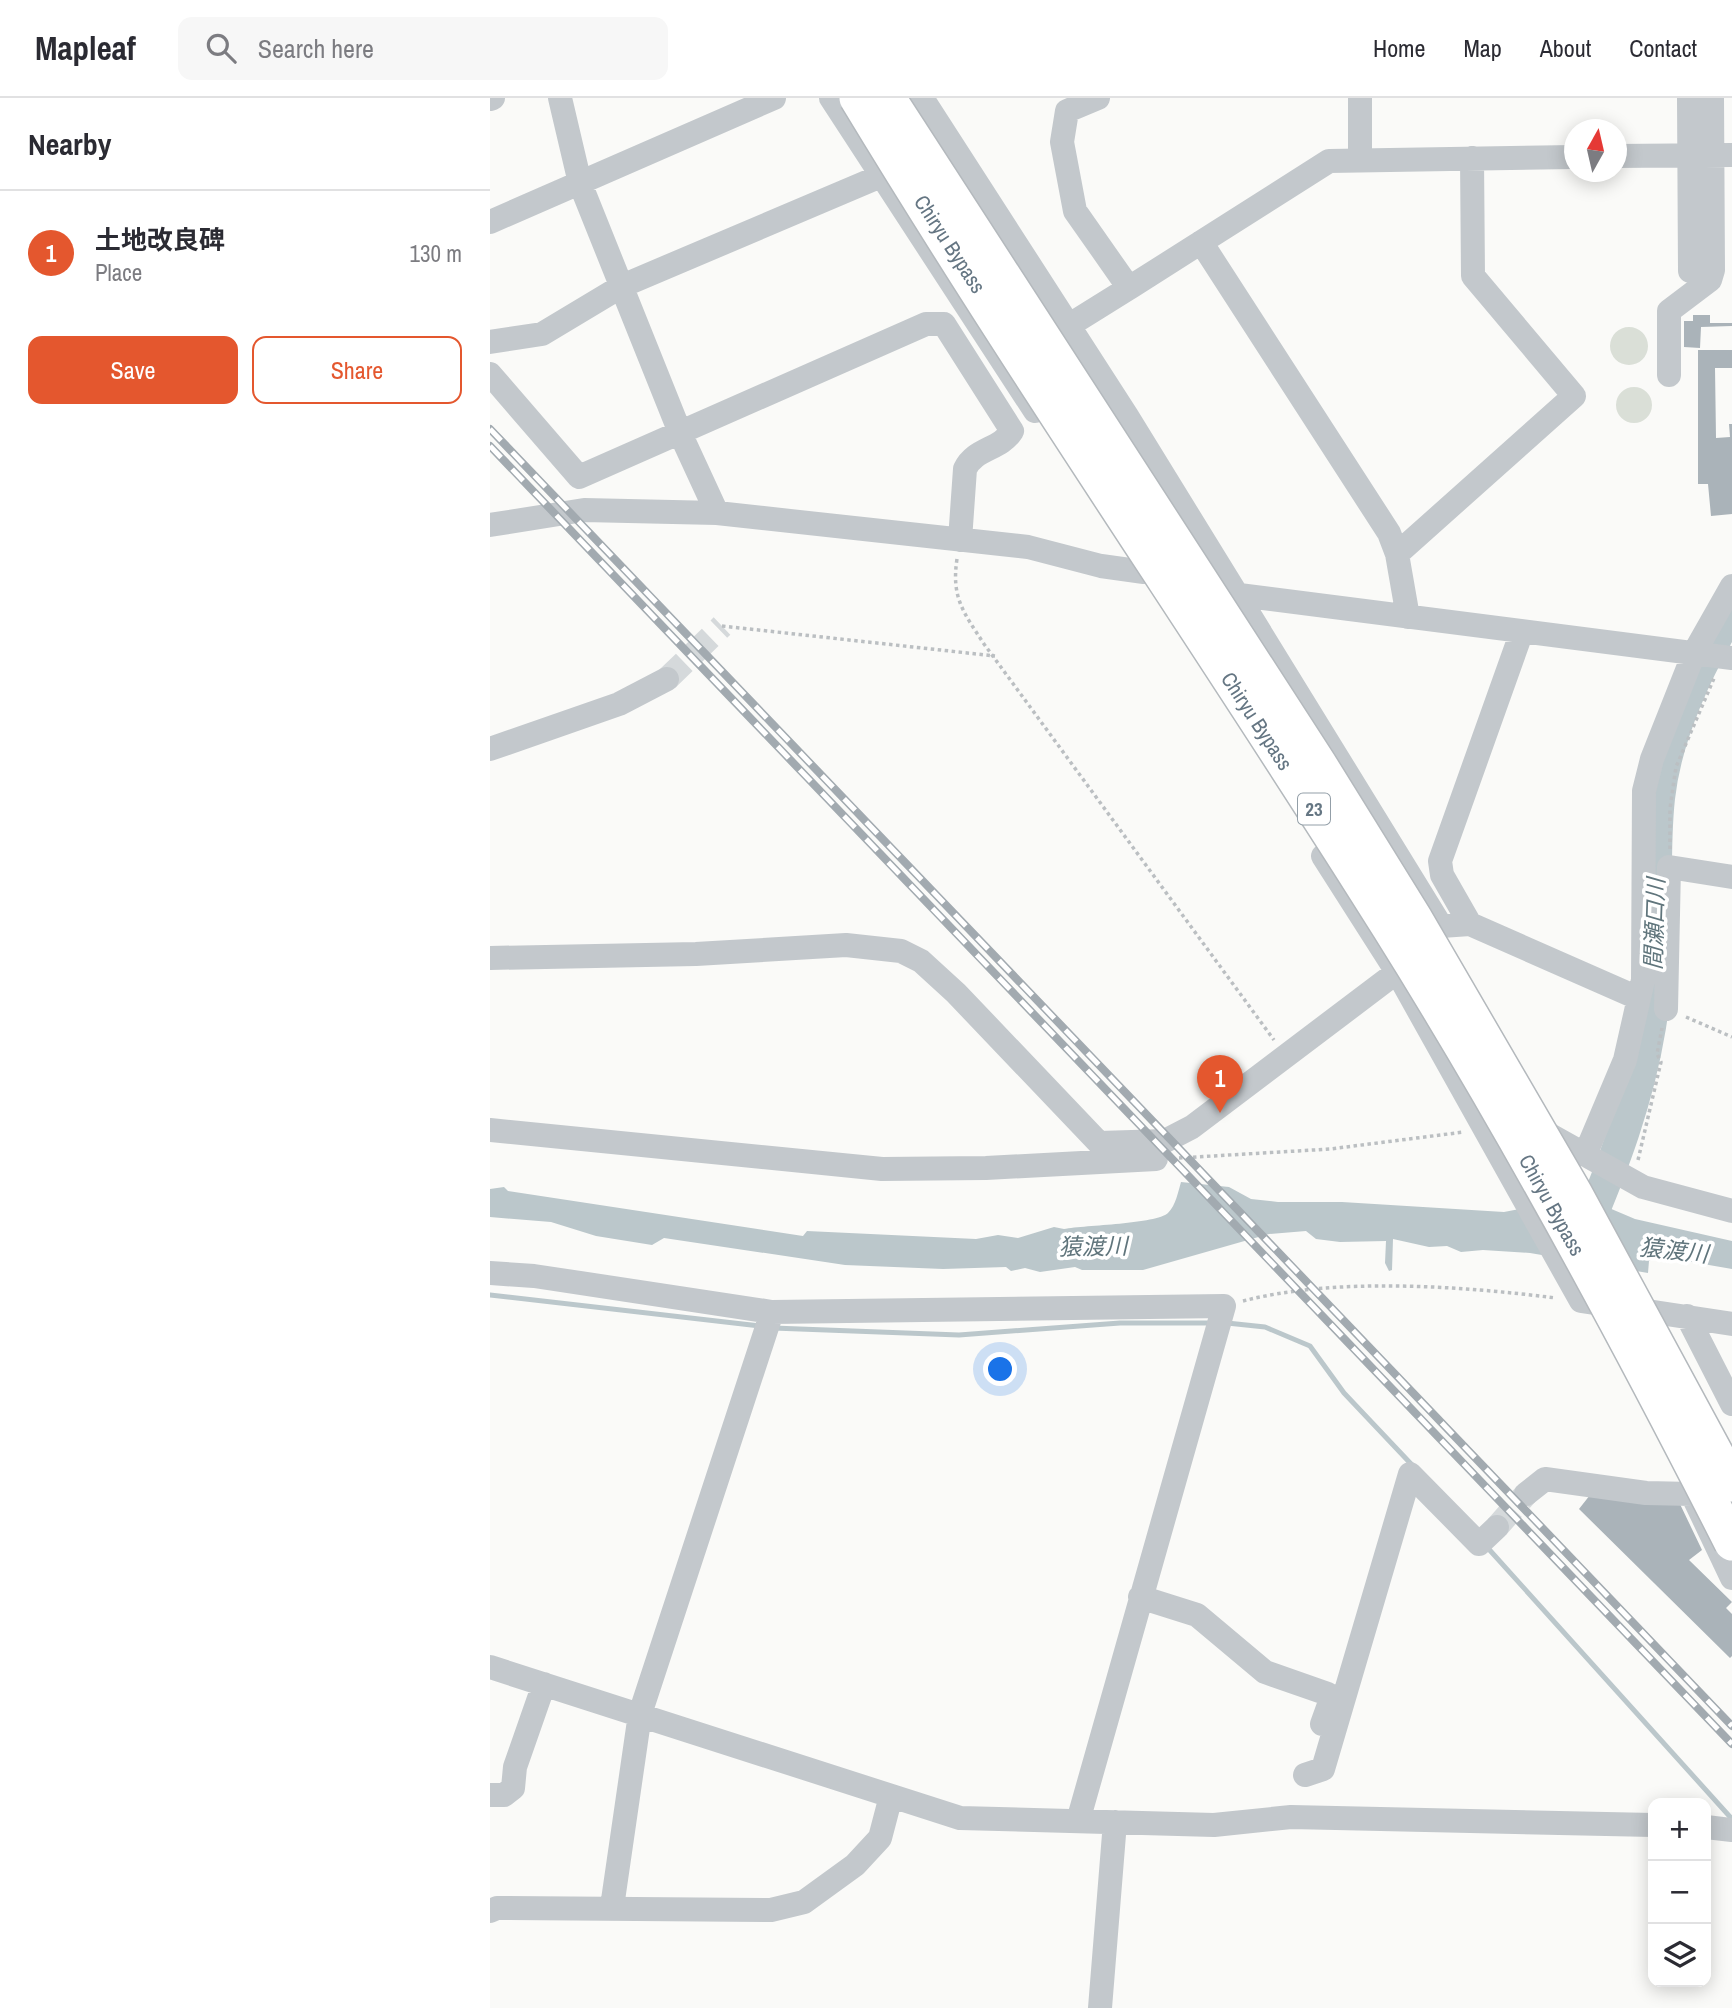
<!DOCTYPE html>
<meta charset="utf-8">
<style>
:root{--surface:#fff;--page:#f7f7f7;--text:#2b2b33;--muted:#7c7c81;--line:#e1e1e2;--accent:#e4572e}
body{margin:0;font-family:"Archivo Narrow","Noto Sans JP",sans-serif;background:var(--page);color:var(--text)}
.controls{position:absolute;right:21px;bottom:21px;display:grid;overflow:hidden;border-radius:14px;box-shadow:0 4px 18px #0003}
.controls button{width:63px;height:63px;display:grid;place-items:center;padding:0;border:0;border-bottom:2px solid var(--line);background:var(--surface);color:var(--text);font:35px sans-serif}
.compass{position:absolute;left:1074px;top:21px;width:63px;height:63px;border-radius:50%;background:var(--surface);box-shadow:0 4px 18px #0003;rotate:8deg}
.you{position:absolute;left:511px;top:1272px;width:24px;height:24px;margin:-18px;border:5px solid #fff;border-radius:50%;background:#1a73e8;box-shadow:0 0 0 10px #1a73e833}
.badge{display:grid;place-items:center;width:46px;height:46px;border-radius:50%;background:var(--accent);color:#fff;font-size:23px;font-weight:700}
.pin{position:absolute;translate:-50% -58px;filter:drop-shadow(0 2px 4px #0008)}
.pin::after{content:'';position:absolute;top:37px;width:24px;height:21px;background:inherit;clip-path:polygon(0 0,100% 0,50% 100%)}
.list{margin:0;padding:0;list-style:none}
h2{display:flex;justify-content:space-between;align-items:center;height:91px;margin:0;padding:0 28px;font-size:30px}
h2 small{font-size:23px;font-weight:400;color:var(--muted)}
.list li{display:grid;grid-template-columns:46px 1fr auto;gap:21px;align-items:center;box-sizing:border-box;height:126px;padding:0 28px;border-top:2px solid var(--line)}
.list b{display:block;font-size:26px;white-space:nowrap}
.list p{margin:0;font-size:23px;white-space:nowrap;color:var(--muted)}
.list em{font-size:23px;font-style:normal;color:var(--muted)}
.actions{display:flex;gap:14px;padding:21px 28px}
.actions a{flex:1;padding:16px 0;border:2px solid var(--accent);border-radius:14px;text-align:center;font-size:24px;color:var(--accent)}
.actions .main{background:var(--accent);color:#fff}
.icon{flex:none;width:38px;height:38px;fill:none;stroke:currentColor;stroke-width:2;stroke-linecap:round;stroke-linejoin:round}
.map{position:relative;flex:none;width:1242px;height:1910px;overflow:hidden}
header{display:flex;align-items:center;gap:42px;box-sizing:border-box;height:98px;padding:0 35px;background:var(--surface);border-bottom:2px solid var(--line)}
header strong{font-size:33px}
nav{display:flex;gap:38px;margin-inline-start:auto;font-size:24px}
.search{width:490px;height:63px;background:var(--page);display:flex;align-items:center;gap:18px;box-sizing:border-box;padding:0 24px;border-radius:14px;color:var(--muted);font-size:26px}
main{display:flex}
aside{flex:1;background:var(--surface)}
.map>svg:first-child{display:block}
</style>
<header>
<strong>Mapleaf</strong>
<div class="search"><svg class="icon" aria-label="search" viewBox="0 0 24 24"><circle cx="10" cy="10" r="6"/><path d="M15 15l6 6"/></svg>Search here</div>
<nav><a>Home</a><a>Map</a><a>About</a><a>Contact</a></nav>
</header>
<main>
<aside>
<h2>Nearby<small></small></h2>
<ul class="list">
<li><span class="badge">1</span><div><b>土地改良碑</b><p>Place</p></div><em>130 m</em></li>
</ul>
<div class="actions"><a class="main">Save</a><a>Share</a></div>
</aside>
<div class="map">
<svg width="1242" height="1910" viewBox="0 0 1242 1910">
<rect width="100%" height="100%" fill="#fafaf8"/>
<!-- green -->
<path fill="#dadfd7" d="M1120 248a19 19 0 1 1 38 0a19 19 0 1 1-38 0Z
M1126 307a18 18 0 1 1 36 0a18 18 0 1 1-36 0Z"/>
<!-- water -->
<path fill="#bbc7cb" d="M691,1084L739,1089L761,1101L788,1104H852L1014,1114L1105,1096L1114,1100L1112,1107L1145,1121L1242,1143V1171L1167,1158L1159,1163L1158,1175L1040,1155L993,1152L971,1154L957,1148L939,1149L903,1141L902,1172L899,1173L895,1165L896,1143L850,1144L826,1141L816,1133L779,1136L653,1172H592L585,1169L550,1174L535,1170L521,1173L516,1169L453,1171L355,1167L174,1140L162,1147L106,1138L61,1124L0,1119V1091L14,1089L18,1093L313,1138L317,1133L486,1141L508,1137L528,1140L564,1129L574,1131C596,1127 666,1126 678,1115C686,1107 688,1094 691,1084Z"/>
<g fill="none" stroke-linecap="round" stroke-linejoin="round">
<!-- stream -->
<path stroke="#bbc7cb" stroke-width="5" d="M0,1197L270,1228
M737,1225L775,1229L820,1248L854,1295L923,1368
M283,1230L469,1237L630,1225H720
M996,1448L1242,1721"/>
<!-- river -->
<path stroke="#bbc7cb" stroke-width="32" d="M1094,1136C1123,1068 1148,1002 1160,929C1172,854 1161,774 1169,700C1176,635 1209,567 1242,512"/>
</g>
<!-- building -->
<path fill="#aab3b9" d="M1203,217H1220V225H1242V228L1211,229L1210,250L1194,249V223H1203Z
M1208,252H1242V270H1225L1226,340L1240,339L1239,326H1242V416L1221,418L1218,386H1208Z
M1100,1397L1189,1404L1212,1452L1199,1462L1242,1504L1236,1510L1242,1516V1558L1240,1560L1089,1411Z"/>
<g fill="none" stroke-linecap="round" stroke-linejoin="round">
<!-- minor-tunnel -->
<path stroke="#d5d9db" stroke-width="24" stroke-dasharray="24 12" stroke-linecap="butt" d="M177,581L232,528
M1007,1429L1036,1396"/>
<!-- path -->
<path stroke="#bbbfc2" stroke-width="3.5" stroke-dasharray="3.5 3.5" stroke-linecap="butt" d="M467,461C461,500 474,515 494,546L784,942
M232,528L505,558
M1180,751V710L1186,669L1225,578
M1196,919L1242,939
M689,1060L840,1051L974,1034
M1148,1062L1171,964L1167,956L1172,930
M753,1203C845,1179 971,1188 1066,1200"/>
<!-- minor -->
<path stroke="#c3c8cc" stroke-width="24" d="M70,0L90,85L191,337L227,415
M341,0L545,313
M432,0L637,318L951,828
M870,0V61
M1199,0L1200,173
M0,1L3,0
M1126,58L1242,57
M0,124L284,0
M711,144L899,435L907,456
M639,190L839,63L1084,59
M578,228L639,190L585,113L572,44L577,13L608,0
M0,244L52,236L132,188L391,78
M0,276L89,379L436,226H454L522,333C510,352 485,350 475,371L470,442
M1179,277V213L1220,182L1223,172L1222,0
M0,427L94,412L227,415L538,449L611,468L654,474L678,465
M738,502L749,497L1242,560
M918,519L907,456L1084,298L983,178L982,60
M0,651L129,606L177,581
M833,758L907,874L1091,1203L1242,1226
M980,826L952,777L950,763L1032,533
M0,860L206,856L356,847L411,853L431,863L466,895L609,1045L675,1043L702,1029L907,874L951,828L980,826L1148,900
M1176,911L1179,769L1242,779
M0,1032L392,1071L496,1070L666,1061
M1047,1036L1060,1037L1153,1089L1242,1113
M1095,1057L1135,962L1153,882L1154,693L1162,661L1204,555L1242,488
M0,1175L44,1178L282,1214L734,1208L588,1723
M1197,1218L1242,1306
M1036,1396L1055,1381L1156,1395L1202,1396L1242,1480
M650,1499L707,1517L775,1574L838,1596L841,1601L832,1626
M0,1569L470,1720L724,1727L801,1719L1163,1727
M815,1677L833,1671L920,1376L989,1446L1007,1429
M0,1697H14L23,1690L25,1669L54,1586
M1216,1729L1242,1732
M122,1809L150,1616L282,1214
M0,1813L7,1810L281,1812L314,1804L365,1767L390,1740L401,1698
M610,1910L625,1724"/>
<!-- rail casing -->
<g stroke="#a2aab0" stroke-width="8">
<path id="rail" d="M0,331L1242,1628
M0,348L1242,1646"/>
</g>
<!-- rail -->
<use href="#rail" stroke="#fff" stroke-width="5" stroke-dasharray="16" stroke-linecap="butt"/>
<!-- highway-bridge casing -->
<g stroke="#b4b9bd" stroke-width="38" stroke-linecap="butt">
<path id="highway-bridge" d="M367,0C537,281 725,551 899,829C1024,1028 1136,1236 1242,1445
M398,0L829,666L925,821L1085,1096L1242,1386"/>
</g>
<!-- highway-bridge -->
<use href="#highway-bridge" stroke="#fff" stroke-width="35"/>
</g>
<g text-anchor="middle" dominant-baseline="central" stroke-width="7" stroke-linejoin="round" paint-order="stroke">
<!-- shield labels -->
<rect fill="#fff" stroke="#939fa8" stroke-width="2" x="808" y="695.5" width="32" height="31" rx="5"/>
<g font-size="19" font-weight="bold" fill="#657683">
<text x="824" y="711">23</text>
</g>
<!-- street labels -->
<g font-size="21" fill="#657683" stroke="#fff">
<text transform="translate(460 146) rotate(57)">Chiryu Bypass</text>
<text transform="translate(767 623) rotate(57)">Chiryu Bypass</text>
<text transform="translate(1062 1107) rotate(61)">Chiryu Bypass</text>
</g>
<!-- water labels -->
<g font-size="23" font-style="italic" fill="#60757c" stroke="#fff">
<text transform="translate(1164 826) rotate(-88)">間瀬口川</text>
<text transform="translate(603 1148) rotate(-1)">猿渡川</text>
<text transform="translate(1184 1152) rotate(6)">猿渡川</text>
</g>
</g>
</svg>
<div class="controls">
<button>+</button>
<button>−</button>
<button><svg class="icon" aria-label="layers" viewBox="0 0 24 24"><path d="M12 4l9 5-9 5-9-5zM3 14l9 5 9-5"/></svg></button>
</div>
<svg class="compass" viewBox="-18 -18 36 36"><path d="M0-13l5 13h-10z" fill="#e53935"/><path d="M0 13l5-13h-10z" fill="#7c7c81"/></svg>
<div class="you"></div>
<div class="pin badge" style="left:730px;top:1015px">1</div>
</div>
</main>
